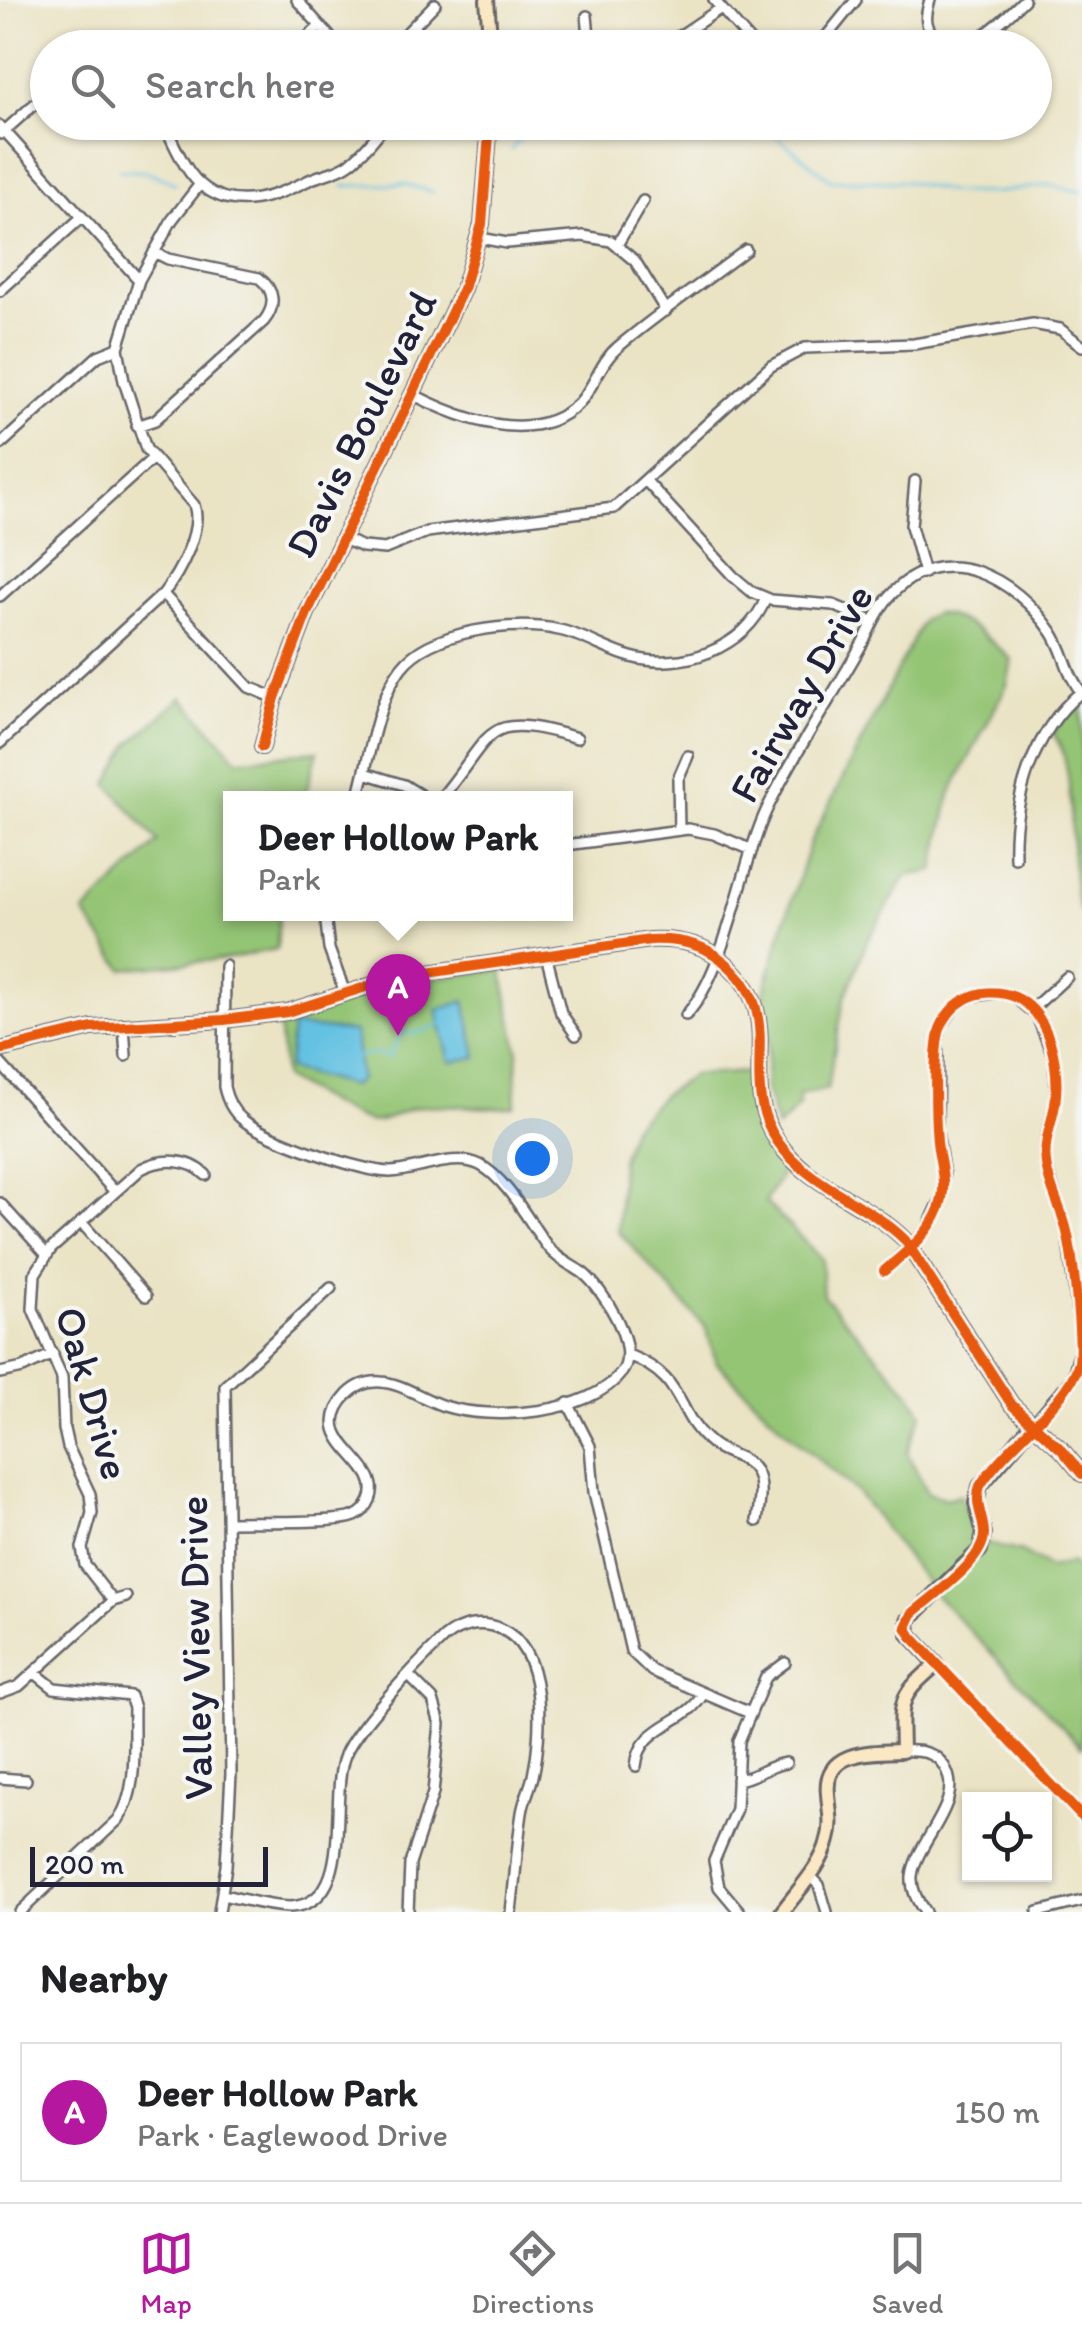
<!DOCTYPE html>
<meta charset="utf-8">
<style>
:root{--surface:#fff;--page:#f2f2f2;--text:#202124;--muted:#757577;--line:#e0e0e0;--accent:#b5179e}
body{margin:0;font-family:Itim,sans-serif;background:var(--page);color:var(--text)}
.controls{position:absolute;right:30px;bottom:30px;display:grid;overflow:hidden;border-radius:0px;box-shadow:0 2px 8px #0004}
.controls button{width:90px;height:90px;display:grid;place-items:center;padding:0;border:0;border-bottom:2px solid var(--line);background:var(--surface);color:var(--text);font:50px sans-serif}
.scale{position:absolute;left:30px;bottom:25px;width:238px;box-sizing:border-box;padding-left:10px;border:5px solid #22223b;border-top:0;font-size:28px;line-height:35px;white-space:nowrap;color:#22223b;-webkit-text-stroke:8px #f6f6f2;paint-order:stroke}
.you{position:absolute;left:532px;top:1158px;width:35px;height:35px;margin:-25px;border:8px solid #fff;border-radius:50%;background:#1a73e8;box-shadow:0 0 0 15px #1a73e833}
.badge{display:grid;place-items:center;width:65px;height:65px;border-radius:50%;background:var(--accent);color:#fff;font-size:32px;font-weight:700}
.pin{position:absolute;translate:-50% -82px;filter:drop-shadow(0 2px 5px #0008)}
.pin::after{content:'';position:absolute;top:52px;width:35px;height:30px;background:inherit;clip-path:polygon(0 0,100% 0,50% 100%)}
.popup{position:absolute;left:223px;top:791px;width:350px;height:130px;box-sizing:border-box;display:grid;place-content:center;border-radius:0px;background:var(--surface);filter:drop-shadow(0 2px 8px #0005);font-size:32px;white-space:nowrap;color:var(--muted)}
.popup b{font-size:38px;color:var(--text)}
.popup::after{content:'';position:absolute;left:50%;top:100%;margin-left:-20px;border:20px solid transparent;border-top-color:var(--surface)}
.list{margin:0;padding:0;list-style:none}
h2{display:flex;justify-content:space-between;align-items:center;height:130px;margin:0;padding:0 40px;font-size:42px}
h2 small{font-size:32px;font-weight:400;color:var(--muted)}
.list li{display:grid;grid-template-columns:65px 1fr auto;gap:30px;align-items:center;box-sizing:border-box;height:140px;margin:0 20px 20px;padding:0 20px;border:2px solid var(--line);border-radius:0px}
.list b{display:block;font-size:38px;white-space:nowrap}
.list p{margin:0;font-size:32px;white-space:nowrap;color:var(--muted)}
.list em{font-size:32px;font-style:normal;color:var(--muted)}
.icon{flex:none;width:55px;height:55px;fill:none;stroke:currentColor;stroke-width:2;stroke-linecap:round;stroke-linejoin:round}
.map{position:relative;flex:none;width:1082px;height:1912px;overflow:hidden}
.search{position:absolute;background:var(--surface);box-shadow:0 2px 8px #0004;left:30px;right:30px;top:30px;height:110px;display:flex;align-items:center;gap:25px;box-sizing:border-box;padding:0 35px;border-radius:55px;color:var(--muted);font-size:38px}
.sheet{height:290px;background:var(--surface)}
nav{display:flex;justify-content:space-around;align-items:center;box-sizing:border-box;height:140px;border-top:2px solid var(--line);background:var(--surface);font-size:28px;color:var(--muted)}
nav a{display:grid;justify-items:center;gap:5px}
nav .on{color:var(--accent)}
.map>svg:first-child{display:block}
</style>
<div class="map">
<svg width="1082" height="1912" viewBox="0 0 1082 1912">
<rect width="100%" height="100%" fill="#f6f6f2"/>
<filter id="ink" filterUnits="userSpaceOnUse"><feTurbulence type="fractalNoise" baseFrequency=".01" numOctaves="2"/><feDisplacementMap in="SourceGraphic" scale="20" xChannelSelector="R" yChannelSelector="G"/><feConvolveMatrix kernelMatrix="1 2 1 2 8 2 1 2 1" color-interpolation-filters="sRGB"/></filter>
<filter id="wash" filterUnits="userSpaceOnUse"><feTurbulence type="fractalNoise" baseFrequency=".0048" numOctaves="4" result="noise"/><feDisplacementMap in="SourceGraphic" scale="40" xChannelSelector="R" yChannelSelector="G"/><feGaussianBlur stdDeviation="2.25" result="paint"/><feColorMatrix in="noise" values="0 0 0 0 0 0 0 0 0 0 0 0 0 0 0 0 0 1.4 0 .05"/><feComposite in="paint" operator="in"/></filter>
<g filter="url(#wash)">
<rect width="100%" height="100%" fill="#eae3c4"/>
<!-- green -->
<path fill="#94c575" stroke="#5b7458" stroke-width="2.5" d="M936,613C968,618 988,638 1012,660L1007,685L950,794L934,871L906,876L867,941L844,1000L827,1089L799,1095V1106L777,1128L765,1088L769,1039L762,1000L779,940L810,843L923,620Z
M182,697L238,760L318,751L304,798H230V914H279L277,949L226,959L123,969L84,913L158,842L108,784L130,744Z
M1077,705H1082V914C1063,871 1082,768 1053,734L1063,718Z
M502,970L518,1051L515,1106C481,1112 447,1100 413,1108C399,1111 384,1125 368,1121C351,1118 303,1088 284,1078L279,1021L314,1012L396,983Z
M751,1072C750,1109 763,1138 787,1165L765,1202L821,1258L823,1295L909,1392L922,1413L907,1453L928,1493L946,1499L960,1495L974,1529L988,1544L1022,1552L1050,1568L1071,1563L1082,1575V1747L938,1598L857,1492L784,1429L716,1362L706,1328L618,1231L621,1160L632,1127L663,1095L693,1075Z"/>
<!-- water -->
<path fill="#64c1e2" stroke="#43728e" stroke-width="2.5" d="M465,1001L477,1057L450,1062L437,1010Z
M292,1026L355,1032L360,1079L352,1086L288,1069Z"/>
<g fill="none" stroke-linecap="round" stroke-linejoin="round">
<!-- stream -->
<path stroke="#64c1e2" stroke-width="2.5" d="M758,122L831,180L909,182L950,192L994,193L1048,185L1082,192
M511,150L516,143L545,122
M119,170L148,172L176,184
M344,186L404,184L433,192
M356,1056L379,1054L388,1057L403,1032L414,1034L441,1024"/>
</g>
</g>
<g filter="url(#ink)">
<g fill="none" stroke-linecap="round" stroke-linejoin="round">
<!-- street casing -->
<g stroke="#68666b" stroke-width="14">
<path id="street" d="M297,0L340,48
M714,0L756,48
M930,0C926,13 923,27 936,37C966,61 1004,19 1024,0
M587,16L590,47
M296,48L320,26
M392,48L435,4
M588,48L675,39L721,8
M817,48L856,0
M163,122C174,143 185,174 205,188C237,212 276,196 307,181C321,174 337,173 350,163C365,151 376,137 387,122
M415,122L417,124
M0,126L139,280
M1,134L48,92
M480,238L507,243L583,236L611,241L635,261L666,311
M617,245L643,201
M0,291L82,217
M414,395C461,419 534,447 579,403C595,386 600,362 618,347C659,313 704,282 746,250
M137,426L155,420L264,321C276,306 275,290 259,278L168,259L154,252
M0,445L98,356L118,348
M646,481L733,576L752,592L771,600L833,605L872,621
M915,481L911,526L924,573
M341,538L363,547L385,549L427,532L614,508L771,366L805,348L914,344L1033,324L1060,329L1082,346
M163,594L249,687L275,698
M0,596L152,459
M0,743L163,594C179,574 203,530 194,505L146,449L124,381L118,348L139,280L172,220L200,184
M365,773L404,785L425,798
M358,798C369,760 377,699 401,668C430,630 515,620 559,630C584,635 606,650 631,657C681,671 746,649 766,598
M441,798C496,732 482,710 577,738
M679,829L678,779L688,756
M566,845L688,829L714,834L752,850
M1015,858C1013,797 1033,732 1081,692
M325,914L329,949L345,993
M546,955L561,1013L576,1035
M225,966L224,1087C227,1100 232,1111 242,1119C263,1138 362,1172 390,1172C417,1171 454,1152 480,1165C507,1179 529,1222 547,1246C557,1259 570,1264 583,1273C603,1289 640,1347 622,1372C590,1415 491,1421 444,1406C424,1400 402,1383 381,1382C368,1381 356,1386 347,1395C303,1442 387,1461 370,1500C367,1507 362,1513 355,1516C338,1524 251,1521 227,1522
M1032,1009L1067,977
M686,1015C727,971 740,866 767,809C795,751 832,698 863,642C872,626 877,610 890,596C944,537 1015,578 1052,632C1065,651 1066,674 1082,693
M124,1025L126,1056
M0,1063L115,1192
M0,1203L46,1254
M81,1222L146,1296
M884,1271L927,1230L942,1197L944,1175L937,1131L938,1042L941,1027L956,1005L973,996L997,993L1015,997L1037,1016L1054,1058L1056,1099L1046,1138L1045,1161L1067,1233L1081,1343L1073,1377L1032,1425
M628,1355C689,1379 673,1413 712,1444C727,1456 748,1455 757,1474C763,1489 759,1506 757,1521
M0,1373L23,1368L53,1354
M568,1403L590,1446L594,1492L631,1651L652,1671L750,1713
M113,1601L85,1565L82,1548L92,1513L90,1494L68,1447L64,1429L62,1378L33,1309L35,1274L51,1249L141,1169C162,1158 189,1158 206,1175
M937,1664L1082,1817
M0,1693L19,1686L113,1601L126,1597
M902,1751C918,1750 935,1751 944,1766C967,1802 916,1841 912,1876C911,1890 917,1901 925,1912
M636,1766C640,1724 686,1725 703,1694
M0,1778L26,1780
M737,1780C755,1778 768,1765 786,1763
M809,1875L819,1885L827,1912
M222,1895C244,1899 269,1907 290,1907C357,1904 328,1797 345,1755C356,1727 420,1661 444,1638C460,1625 481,1620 501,1629C547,1649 542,1735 533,1776C530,1789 524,1800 522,1813C517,1846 515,1879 511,1912
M20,1912L118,1820C139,1791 133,1743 134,1708L130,1696L54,1688L35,1673
M219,1912L226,1866L231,1774L225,1386L331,1288
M408,1912L410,1864L433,1793L440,1724L433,1700L409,1676
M740,1912L719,1887L714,1861L736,1809L739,1741L766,1677L785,1663
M1038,1912L1082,1901"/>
</g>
<!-- secondary casing -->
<g stroke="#68666b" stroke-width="18">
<path id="secondary" d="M487,0L491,48
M262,747L275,698L307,613L463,289L482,224L490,122
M0,1050L92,1028L224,1020L287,1012L394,978L650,940C676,939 702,943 722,960C793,1017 733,1078 778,1142C809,1187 867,1202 905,1240L1012,1405L1062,1450L1082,1474
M782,1912C798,1890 822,1866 828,1840C833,1824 829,1810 828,1794C823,1750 871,1752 902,1751C901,1700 897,1698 937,1664L909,1634L908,1620L980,1550L984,1533L976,1503L980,1486L1032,1425"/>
</g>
<!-- street -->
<use href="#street" stroke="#fff" stroke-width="9"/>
<!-- secondary -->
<use href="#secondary" stroke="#fae7c3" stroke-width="12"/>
<!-- cycleway casing -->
<g stroke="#f6f6f2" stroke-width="16">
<path id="cycleway" d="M262,747L275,698L307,613L463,289L482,224L490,122
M0,1050L92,1028L224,1020L287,1012L394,978L650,940C676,939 702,943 722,960C793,1017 733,1078 778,1142C809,1187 867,1202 905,1240L1012,1405L1062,1450L1082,1474
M884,1271C905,1253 929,1235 939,1209C948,1185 940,1166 937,1142C935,1119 933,1050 940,1029C945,1017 953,1006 964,1000C979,991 998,990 1015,997C1051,1013 1060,1069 1055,1104C1052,1124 1043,1142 1046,1163C1048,1183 1058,1202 1064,1221C1073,1247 1082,1338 1079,1363C1067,1404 1004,1447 980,1486C974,1504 983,1515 984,1533C985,1561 932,1596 912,1614L906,1627L912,1637L1082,1817"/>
</g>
<!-- cycleway -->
<use href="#cycleway" stroke="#e8590c" stroke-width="10"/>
</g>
</g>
<g text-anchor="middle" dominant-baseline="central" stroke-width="8" stroke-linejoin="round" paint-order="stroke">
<!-- street labels -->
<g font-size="42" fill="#22223b" stroke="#f6f6f2">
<text transform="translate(361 424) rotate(-64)">Davis Boulevard</text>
<text transform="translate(801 693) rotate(-60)">Fairway Drive</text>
<text transform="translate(93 1393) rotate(74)">Oak Drive</text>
<text transform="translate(195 1648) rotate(-91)">Valley View Drive</text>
</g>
</g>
</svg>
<div class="controls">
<button><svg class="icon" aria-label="locate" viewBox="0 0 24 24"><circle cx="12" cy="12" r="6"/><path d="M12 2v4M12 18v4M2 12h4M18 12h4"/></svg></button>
</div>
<div class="scale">200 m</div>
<div class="you"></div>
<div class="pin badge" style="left:398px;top:1036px">A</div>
<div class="popup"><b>Deer Hollow Park</b>Park</div>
<div class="search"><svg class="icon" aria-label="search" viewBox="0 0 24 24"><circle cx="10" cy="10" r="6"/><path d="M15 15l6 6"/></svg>Search here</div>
</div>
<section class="sheet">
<h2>Nearby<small></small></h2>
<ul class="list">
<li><span class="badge">A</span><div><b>Deer Hollow Park</b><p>Park · Eaglewood Drive</p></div><em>150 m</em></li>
</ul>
</section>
<nav>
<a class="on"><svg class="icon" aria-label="map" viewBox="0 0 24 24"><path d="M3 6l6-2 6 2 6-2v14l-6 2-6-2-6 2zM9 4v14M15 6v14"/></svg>Map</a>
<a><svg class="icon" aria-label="directions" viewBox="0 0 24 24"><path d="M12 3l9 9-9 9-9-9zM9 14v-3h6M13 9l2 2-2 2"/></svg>Directions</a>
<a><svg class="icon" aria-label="saved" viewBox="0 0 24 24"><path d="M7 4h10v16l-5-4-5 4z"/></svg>Saved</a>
</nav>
